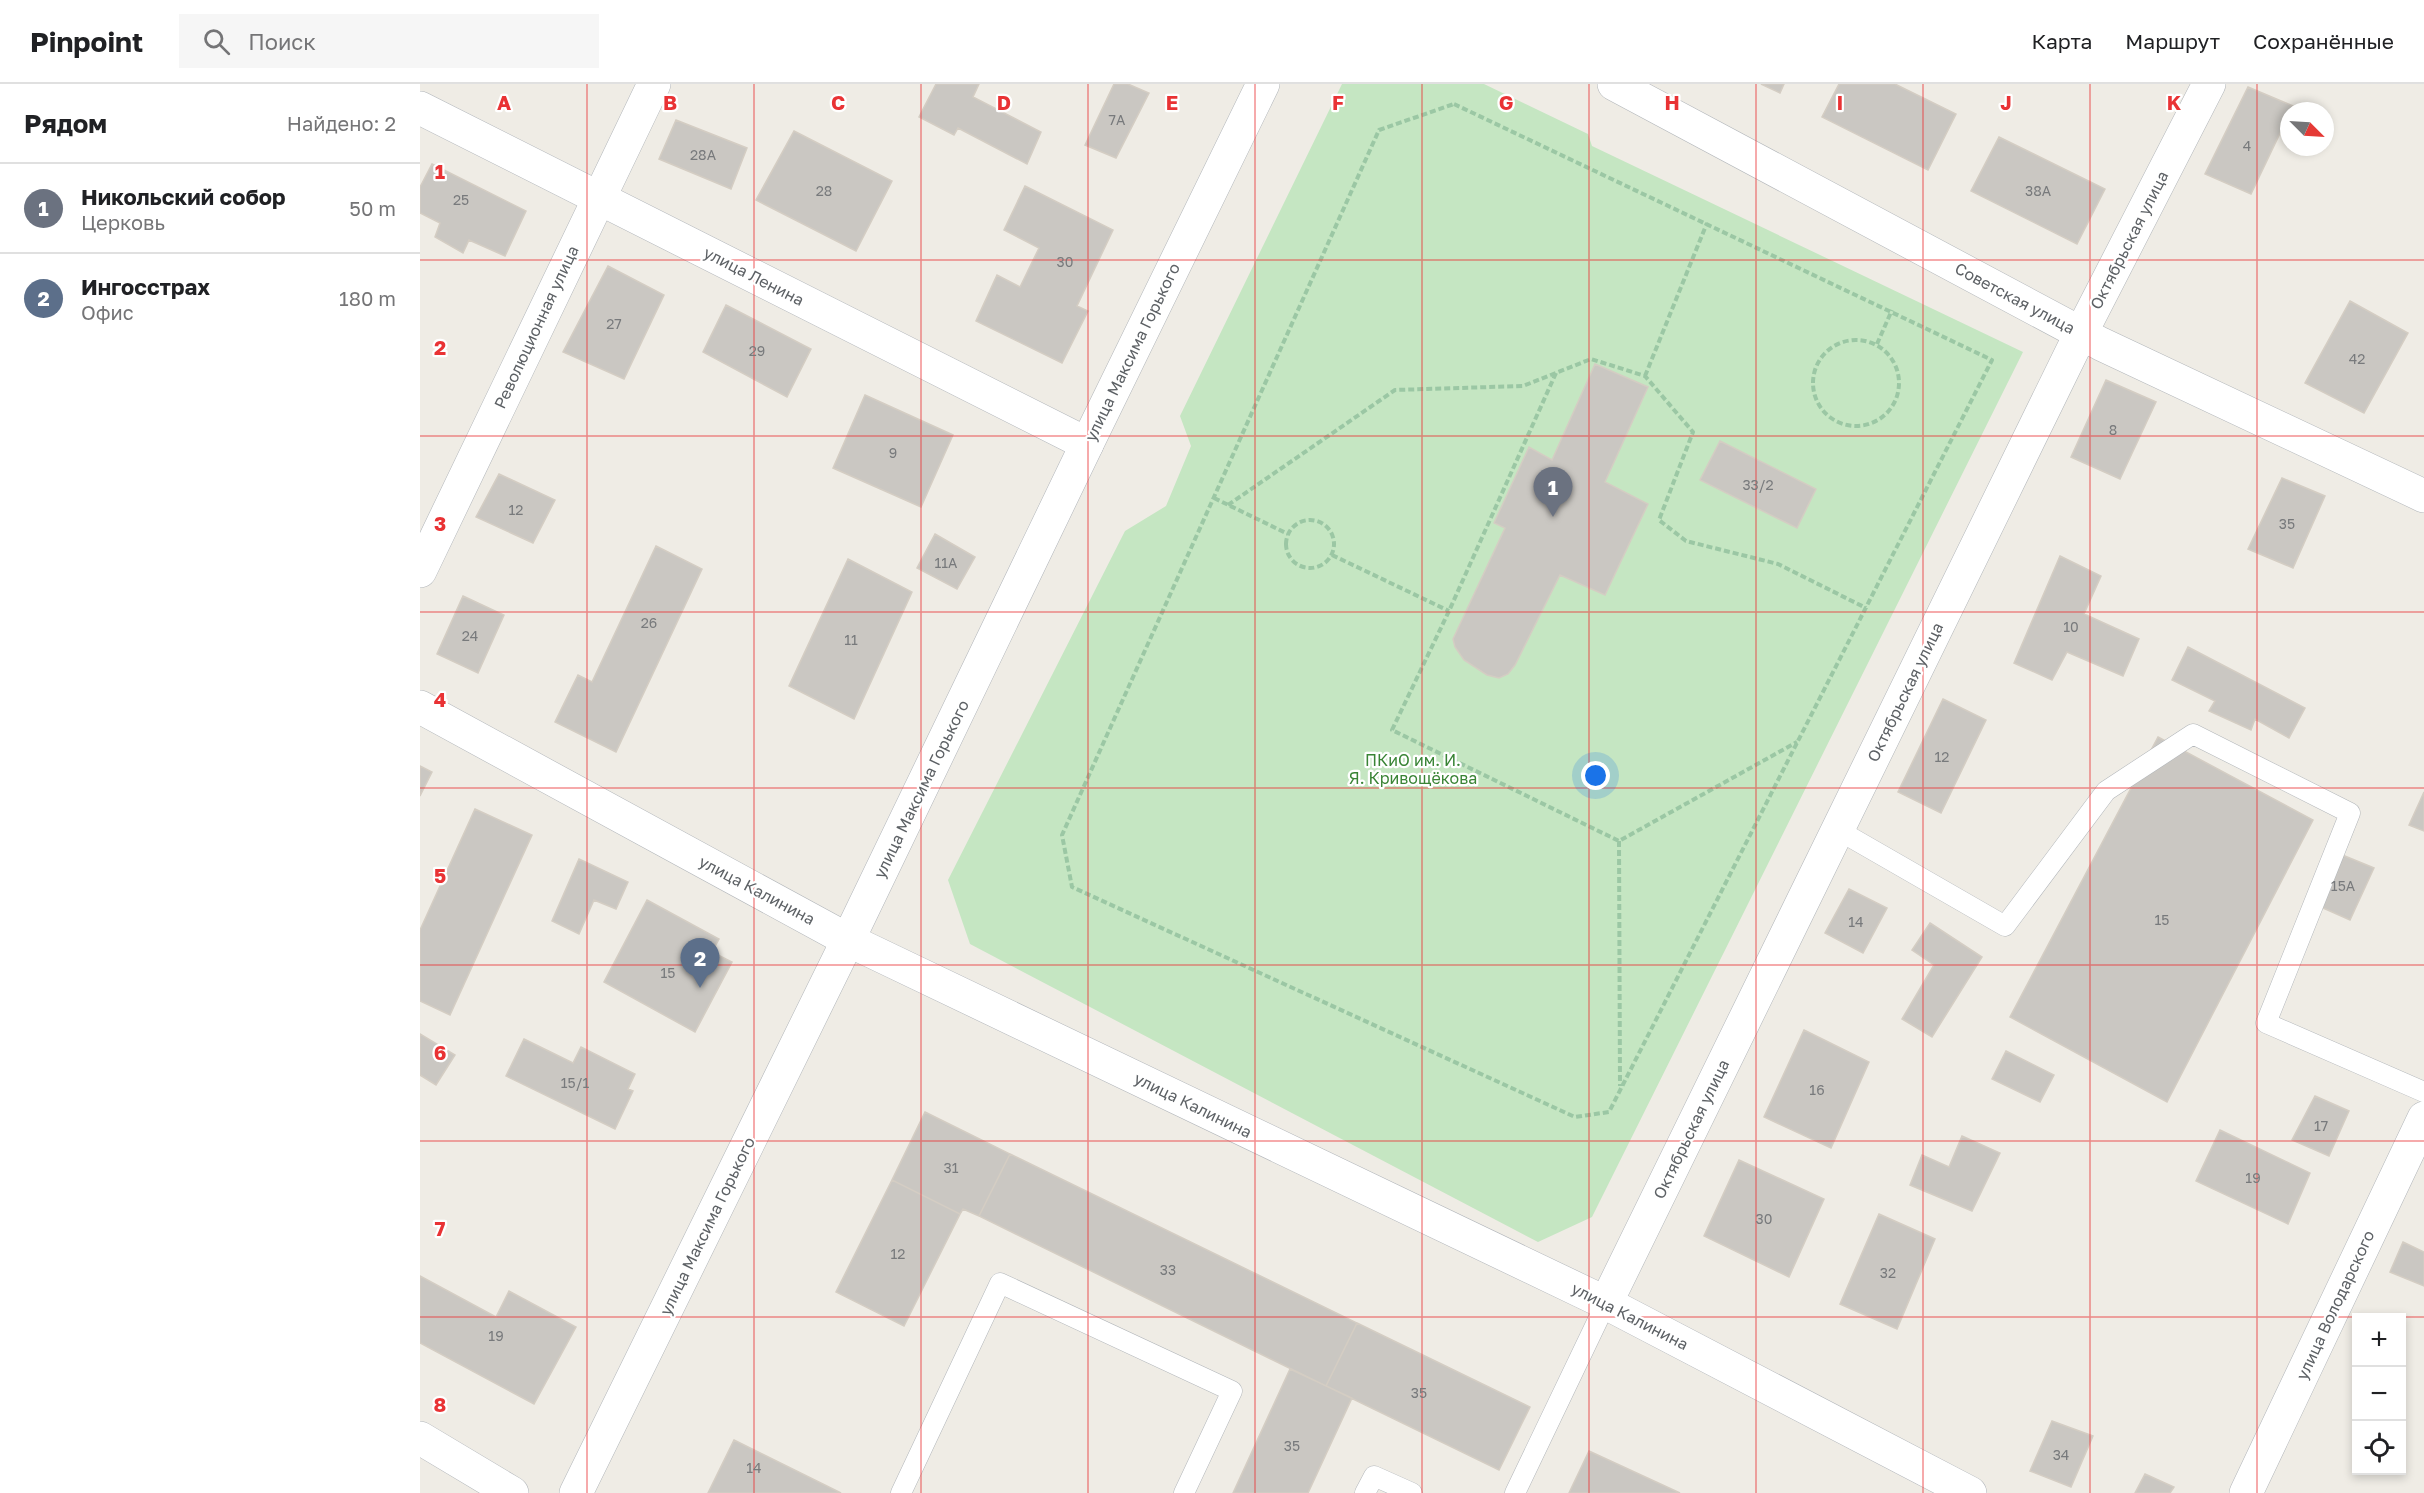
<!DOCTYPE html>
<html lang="ru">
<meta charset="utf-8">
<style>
:root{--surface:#fff;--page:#f6f6f6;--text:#202124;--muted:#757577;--line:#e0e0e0;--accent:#7c3aed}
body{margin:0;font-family:"Golos Text",sans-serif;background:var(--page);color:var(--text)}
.controls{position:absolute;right:18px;bottom:18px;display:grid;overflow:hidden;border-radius:0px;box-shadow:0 3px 9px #0003}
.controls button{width:54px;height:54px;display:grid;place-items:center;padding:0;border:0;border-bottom:2px solid var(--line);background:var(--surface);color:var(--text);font:30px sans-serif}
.compass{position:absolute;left:1860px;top:18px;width:54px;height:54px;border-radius:50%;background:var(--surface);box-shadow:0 3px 9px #0003;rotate:114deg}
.you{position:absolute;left:1176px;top:692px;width:21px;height:21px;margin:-15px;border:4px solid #fff;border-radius:50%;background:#1a73e8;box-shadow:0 0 0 9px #1a73e833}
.badge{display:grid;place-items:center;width:39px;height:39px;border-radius:50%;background:var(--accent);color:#fff;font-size:20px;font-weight:700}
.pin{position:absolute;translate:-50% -50px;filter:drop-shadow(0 2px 3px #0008)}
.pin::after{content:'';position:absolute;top:32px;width:21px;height:18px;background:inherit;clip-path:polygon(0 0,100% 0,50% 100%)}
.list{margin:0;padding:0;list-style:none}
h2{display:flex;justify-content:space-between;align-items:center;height:78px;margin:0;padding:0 24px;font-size:26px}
h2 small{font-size:20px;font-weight:400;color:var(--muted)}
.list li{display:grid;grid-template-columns:39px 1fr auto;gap:18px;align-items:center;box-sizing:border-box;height:90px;padding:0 24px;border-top:2px solid var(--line)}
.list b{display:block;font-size:22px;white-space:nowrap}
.list p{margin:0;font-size:20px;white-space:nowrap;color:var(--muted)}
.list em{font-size:20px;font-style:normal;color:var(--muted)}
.icon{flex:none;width:33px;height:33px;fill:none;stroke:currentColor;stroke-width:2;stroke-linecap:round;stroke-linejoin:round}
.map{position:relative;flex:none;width:2004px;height:1409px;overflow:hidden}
header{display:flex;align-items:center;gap:36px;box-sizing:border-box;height:84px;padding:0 30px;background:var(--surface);border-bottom:2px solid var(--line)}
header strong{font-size:28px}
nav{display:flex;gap:33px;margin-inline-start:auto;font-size:21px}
.search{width:420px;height:54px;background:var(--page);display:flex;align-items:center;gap:15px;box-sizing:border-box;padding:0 21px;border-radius:0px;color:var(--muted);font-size:22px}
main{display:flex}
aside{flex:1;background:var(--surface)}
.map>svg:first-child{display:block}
</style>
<header>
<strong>Pinpoint</strong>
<div class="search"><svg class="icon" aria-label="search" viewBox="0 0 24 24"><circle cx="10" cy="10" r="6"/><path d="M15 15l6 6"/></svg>Поиск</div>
<nav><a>Карта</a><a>Маршрут</a><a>Сохранённые</a></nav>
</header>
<main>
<aside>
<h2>Рядом<small>Найдено: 2</small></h2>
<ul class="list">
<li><span class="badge" style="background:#6b7280">1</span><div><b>Никольский собор</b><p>Церковь</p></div><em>50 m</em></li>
<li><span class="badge" style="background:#5c6f8a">2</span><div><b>Ингосстрах</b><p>Офис</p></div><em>180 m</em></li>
</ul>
</aside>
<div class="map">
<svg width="2004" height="1409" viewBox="0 0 2004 1409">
<rect width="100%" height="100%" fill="#efece5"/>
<!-- green -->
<path fill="#c5e6c2" d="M922,0H1064L1168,50L1172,62L1603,268L1172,1133L1118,1158L550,860L528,796L705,447L746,422L771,362L760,332Z"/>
<!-- building -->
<path fill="#cac7c2" stroke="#d4cdc3" stroke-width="1.5" d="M516,0H559L553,13L621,48L607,80L538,44L534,51L499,33Z
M694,0H708L729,9L696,74L665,61Z
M1341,0H1364L1360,9Z
M1419,0H1475L1536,30L1508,86L1402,33Z
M1828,3L1873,22L1831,110L1785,90Z
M256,36L327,64L311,105L239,75Z
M374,47L472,97L436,167L336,116Z
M1579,53L1685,105L1657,160L1551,107Z
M12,80L106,127L85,172L49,156L43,169L15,153L20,139L0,129V103Z
M605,102L693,146L657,222L668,227L642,279L556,237L577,191L600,203L619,164L584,146Z
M188,182L244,211L204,295L143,268Z
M1930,217L1988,249L1944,329L1885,299Z
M306,221L391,265L367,313L283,268Z
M1175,280L1228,303L1185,398L1228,420L1185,511L1140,491L1095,581L1088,590L1079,594L1067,591L1044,576L1035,563L1033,555L1085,444L1074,439L1109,363L1132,376Z
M1686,296L1736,318L1700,395L1651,373Z
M445,311L533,351L501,423L413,384Z
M1300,357L1396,405L1377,444L1280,396Z
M79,390L135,416L113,459L56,433Z
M1862,394L1905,412L1873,484L1828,465Z
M515,450L555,473L537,505L497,484Z
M236,462L282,485L196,668L135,638L158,591L172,598Z
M1640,472L1681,492L1664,530L1719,555L1703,592L1647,568L1632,596L1594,579Z
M428,475L492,508L434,635L369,602Z
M43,512L84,531L58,589L17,570Z
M1768,563L1885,624L1869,654L1835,635L1831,646L1789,627L1795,617L1752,596Z
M1523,615L1566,636L1521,729L1478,708Z
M1738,653L1893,736L1747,1018L1590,933Z
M0,682L12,688L0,712Z
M2004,708V747L1989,741Z
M55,725L112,751L30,931L0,917V846Z
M1915,768L1954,784L1930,836L1892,819Z
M159,775L208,798L196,825L174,816L159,850L132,837Z
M1429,805L1467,824L1443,869L1405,849Z
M227,816L299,855L292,868L312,878L275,948L184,898Z
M1510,839L1562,873L1512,953L1482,935L1514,881L1492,866Z
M1384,946L1449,978L1411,1064L1344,1033Z
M0,950L35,971L16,1001L0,991Z
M104,955L153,979L161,963L215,990L208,1005L213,1007L195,1045L86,992Z
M1586,967L1634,991L1620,1018L1572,995Z
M1895,1012L1929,1027L1909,1072L1872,1056Z
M505,1028L590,1070L559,1132L543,1125L540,1130L472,1096Z
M1800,1046L1890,1089L1868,1140L1776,1097Z
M1542,1052L1580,1069L1552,1127L1490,1101L1502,1071L1529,1083Z
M590,1070L937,1239L906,1302L559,1132Z
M1319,1076L1404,1115L1369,1193L1284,1152Z
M472,1096L540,1130L484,1242L416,1208Z
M1459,1130L1515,1155L1477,1245L1420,1220Z
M1983,1158L2004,1168V1202L1970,1188Z
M0,1192L76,1233L89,1207L156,1243L114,1320L0,1259Z
M937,1239L1110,1323L1079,1386L906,1302Z
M870,1285L932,1314L888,1409H813Z
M1632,1337L1673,1352L1651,1403L1610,1387Z
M314,1356L421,1409H288Z
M1169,1367L1260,1409H1149Z
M1725,1390L1754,1403L1750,1409H1715Z"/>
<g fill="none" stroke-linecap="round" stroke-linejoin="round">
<!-- service casing -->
<g stroke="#b2b6ba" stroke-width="21">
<path id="service" d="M1418,746L1585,842L1686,707L1773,650L1930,729L1846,939L2004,1008
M481,1409L580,1199L812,1307L764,1409
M945,1409L954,1392L992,1409
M1095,1409L1186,1219"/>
</g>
<!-- minor casing -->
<g stroke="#b2b6ba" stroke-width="34">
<path id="minor" d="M0,487L234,0
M1186,1219L1661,249L1789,0
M1826,1409L2004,1034"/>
</g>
<!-- tertiary casing -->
<g stroke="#b2b6ba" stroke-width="34">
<path id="tertiary" d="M1194,0L1681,260L2004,412
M667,360L843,0
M0,623L428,856L156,1409
M0,1354L92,1409"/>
</g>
<!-- secondary casing -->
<g stroke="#b1b5ba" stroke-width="34">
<path id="secondary" d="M0,24L667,360L428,856L1186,1219L1550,1409"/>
</g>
<!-- path -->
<path stroke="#9bc7a4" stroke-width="4" stroke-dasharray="6 3" stroke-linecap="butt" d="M1034,20L1572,276L1189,1028L1155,1033L652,803L642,751L959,46Z
M1393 299a43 43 0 1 1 86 0a43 43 0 1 1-86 0Z
M1457,260L1472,226
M1136,289L1029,527L972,646L1199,757L1377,658
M1225,292L1287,139
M794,414L868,450
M808,421L975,306L1103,302L1171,275L1225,292L1273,348L1239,436L1266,457L1358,480L1446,524
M866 460a24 24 0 1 1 48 0a24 24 0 1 1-48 0Z
M912,471L1029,527
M1199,757L1200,1002"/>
<!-- service -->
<use href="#service" stroke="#fff" stroke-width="20"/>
<!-- minor -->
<use href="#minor" stroke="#fff" stroke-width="33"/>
<!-- tertiary -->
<use href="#tertiary" stroke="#fff" stroke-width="33"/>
<!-- secondary -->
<use href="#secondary" stroke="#fff" stroke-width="33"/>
</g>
<!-- grid -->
<path fill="none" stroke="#e93234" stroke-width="1.5" stroke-opacity="0.55" d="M167,0V1409M334,0V1409M501,0V1409M668,0V1409M835,0V1409M1002,0V1409M1169,0V1409M1336,0V1409M1503,0V1409M1670,0V1409M1837,0V1409M0,176H2004M0,352H2004M0,528H2004M0,704H2004M0,881H2004M0,1057H2004M0,1233H2004"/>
<g text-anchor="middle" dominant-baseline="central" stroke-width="4.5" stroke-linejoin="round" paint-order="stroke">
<!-- number labels -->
<g font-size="14" fill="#787a7c">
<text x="697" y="35">7А</text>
<text x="1827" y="61">4</text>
<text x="283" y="70">28А</text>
<text x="404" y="106">28</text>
<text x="1618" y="106">38А</text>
<text x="41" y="115">25</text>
<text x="645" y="177">30</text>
<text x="194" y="239">27</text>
<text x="337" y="266">29</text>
<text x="1937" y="274">42</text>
<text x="1693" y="345">8</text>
<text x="473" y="368">9</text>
<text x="1338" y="400">33/2</text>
<text x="96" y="425">12</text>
<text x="1867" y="439">35</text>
<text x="526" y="478">11А</text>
<text x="229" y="538">26</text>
<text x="1651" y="542">10</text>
<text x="50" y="551">24</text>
<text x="431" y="555">11</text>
<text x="1522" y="672">12</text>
<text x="1923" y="801">15А</text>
<text x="1742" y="835">15</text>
<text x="1436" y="837">14</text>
<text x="248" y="888">15</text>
<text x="155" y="998">15/1</text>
<text x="1397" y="1005">16</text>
<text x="1901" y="1041">17</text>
<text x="531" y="1083">31</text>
<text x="1833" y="1093">19</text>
<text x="1344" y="1134">30</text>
<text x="478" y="1169">12</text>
<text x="748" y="1185">33</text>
<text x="1468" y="1188">32</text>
<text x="76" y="1251">19</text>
<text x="999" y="1308">35</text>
<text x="872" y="1361">35</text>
<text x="1641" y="1370">34</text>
<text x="334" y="1383">14</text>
</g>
<!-- street labels -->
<g font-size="16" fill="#5d6165" stroke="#fff">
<text transform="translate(1709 156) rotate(-63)">Октябрьская улица</text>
<text transform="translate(334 192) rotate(27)">улица Ленина</text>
<text transform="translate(1595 214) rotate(28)">Советская улица</text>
<text transform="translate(116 243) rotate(-65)">Революционная улица</text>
<text transform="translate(712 268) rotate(-64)">улица Максима Горького</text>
<text transform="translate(1485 608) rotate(-64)">Октябрьская улица</text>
<text transform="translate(501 705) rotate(-64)">улица Максима Горького</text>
<text transform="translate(337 806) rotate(28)">улица Калинина</text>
<text transform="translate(773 1021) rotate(26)">улица Калинина</text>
<text transform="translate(1271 1045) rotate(-64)">Октябрьская улица</text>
<text transform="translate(287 1142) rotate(-64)">улица Максима Горького</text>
<text transform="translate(1915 1221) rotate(-65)">улица Володарского</text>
<text transform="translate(1210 1232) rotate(27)">улица Калинина</text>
</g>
<!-- park labels -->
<g font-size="16" fill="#398435" stroke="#fff">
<text x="993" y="676">ПКиО им. И.<tspan x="993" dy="18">Я. Кривощёкова</tspan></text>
</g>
</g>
<g font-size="20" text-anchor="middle" font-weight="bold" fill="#e93234" stroke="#fff" stroke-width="4.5" stroke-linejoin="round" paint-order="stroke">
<text x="84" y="26">A</text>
<text x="250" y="26">B</text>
<text x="418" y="26">C</text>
<text x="584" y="26">D</text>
<text x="752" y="26">E</text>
<text x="918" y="26">F</text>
<text x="1086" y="26">G</text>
<text x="1252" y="26">H</text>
<text x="1420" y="26">I</text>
<text x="1586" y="26">J</text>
<text x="1754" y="26">K</text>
<text x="20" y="95">1</text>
<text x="20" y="271">2</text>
<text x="20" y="447">3</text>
<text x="20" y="623">4</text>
<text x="20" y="799">5</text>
<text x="20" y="976">6</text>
<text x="20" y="1152">7</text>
<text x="20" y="1328">8</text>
</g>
</svg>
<div class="controls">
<button>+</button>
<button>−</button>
<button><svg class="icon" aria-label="locate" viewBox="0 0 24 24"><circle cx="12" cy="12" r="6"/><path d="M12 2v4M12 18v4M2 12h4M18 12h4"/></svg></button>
</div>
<svg class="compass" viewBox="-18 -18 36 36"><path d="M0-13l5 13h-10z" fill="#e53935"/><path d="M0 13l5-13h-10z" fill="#757577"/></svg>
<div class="you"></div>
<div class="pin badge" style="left:1133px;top:433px;background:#6b7280">1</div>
<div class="pin badge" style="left:280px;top:904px;background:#5c6f8a">2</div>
</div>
</main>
